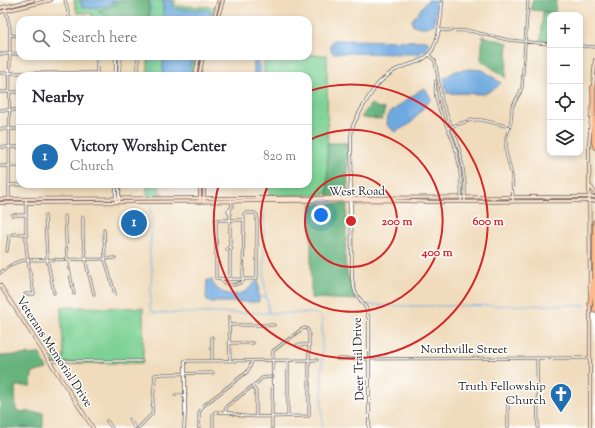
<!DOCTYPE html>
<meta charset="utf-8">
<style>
:root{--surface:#fff;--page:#f2f2f3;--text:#2b2b33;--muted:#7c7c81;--line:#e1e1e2;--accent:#1f6fb2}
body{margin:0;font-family:"Sorts Mill Goudy",serif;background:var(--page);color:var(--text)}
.controls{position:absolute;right:12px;top:12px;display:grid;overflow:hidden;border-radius:8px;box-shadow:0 2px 6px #0003}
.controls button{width:36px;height:36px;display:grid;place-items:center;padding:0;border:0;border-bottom:1px solid var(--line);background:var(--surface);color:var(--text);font:20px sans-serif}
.you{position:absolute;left:321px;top:215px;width:14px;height:14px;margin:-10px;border:3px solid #fff;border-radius:50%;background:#1a73e8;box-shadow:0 0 0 6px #1a73e833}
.badge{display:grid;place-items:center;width:26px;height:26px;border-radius:50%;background:var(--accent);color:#fff;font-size:13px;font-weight:700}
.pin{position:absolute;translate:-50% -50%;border:2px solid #fff;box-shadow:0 1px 4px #0006}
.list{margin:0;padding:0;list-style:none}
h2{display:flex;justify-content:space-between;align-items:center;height:52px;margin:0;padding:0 16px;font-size:17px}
h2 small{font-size:13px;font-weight:400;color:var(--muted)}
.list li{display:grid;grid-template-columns:26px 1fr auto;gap:12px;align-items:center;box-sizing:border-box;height:64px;padding:0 16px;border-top:1px solid var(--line)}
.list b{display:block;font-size:15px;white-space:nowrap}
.list p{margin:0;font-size:13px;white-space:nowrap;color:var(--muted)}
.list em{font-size:13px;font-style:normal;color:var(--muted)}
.icon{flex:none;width:22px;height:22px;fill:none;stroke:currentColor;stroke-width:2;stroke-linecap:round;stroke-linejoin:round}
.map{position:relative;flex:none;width:595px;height:428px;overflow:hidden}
.search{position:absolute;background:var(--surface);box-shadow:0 2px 6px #0003;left:16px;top:16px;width:296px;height:44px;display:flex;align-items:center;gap:10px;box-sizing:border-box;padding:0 14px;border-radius:12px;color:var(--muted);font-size:15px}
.panel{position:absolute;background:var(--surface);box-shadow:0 2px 6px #0003;left:16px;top:72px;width:296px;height:116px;border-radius:12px}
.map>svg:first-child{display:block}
</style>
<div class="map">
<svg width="595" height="428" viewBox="0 0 595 428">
<rect width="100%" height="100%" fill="#fff"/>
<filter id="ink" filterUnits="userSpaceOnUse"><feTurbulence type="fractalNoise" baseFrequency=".025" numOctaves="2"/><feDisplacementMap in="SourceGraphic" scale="8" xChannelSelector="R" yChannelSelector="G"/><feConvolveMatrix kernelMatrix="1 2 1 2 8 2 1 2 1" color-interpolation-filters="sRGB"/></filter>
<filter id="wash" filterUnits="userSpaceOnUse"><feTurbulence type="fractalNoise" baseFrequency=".012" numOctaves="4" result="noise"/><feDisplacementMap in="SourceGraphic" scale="16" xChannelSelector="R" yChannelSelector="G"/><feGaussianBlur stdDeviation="0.9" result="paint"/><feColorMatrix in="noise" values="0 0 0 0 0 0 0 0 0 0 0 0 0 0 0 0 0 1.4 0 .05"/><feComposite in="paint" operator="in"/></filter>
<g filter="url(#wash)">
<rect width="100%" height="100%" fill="#f0dcbc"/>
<!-- green -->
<path fill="#7ed194" stroke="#4d7658" d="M74,0H125L98,11L114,20H92V13H77Z
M149,0H175V6L216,7L212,20H149Z
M543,12L559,14V15H550V41L541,40Z
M308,55H327L328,193H325V195H269L268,190L265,184H308V76H264V56Z
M148,56H197L193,76H148Z
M147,184H159V193H163V197H147Z
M62,307L143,308V363H54L52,358H64L61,313Z"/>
<!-- forest -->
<path fill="#66b37e" stroke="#41684d" d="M125,0H149V20H114L97,11Z
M532,0H556L555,12L531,10Z
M483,36L508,43L506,78L481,60Z
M371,104L379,108L385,109L382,119L362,118V116Z
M327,143H347L348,195L328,196Z
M311,204H347L345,261L347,273L357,300L311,298Z
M40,354L47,369L32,373L31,386H15L16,411L43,413V428H0V356Z"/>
<!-- water -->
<path fill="#6ea9df" stroke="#45627e" d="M80,0H118C109,5 92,11 82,7Z
M163,0H172V6L175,9L210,10L212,11L207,20H163Z
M428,0H436L437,3L434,24C429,28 417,28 412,24V20Z
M333,40L427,41L429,43V46L426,50L418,54L333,53C330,49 330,44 333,40Z
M163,56H193L190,67V76H163Z
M254,56H259L260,76H254Z
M469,69L483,70L501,83L497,87L484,94L446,93L444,78L456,71Z
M423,88L426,89L431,99L410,124L395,132L387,125L388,114Z
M207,280H212C216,294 234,298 246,291C251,288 253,282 258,281L259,301L258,302H208L206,298Z"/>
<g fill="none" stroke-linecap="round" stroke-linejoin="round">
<!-- stream -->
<path stroke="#6ea9df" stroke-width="1" d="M152,20V0
M152,76V56
M151,197L152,184
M151,204C150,211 152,216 152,223C152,234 147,257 152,267L150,307L151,310L154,313H312L317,314L322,319V428
M264,208V282L269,312
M257,297H266
M366,305L404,306L586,305"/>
</g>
</g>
<g filter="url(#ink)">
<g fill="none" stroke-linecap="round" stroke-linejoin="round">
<!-- minor casing -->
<g stroke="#665f54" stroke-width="3">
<path id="minor" d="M65,0L70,20
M5,6L10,29L9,198
M439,30L470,31L508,40L550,44
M10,35L20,36
M580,46L595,47
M0,54H20
M429,55L435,61L442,102L457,141L461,156L465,183V201
M0,73H97
M97,76V56
M138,76V56
M436,81C432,103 447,124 454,143C460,162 462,181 461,201
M0,92H20
M0,110H20
M448,128C477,116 479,118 509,127
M0,129H20
M0,147H20
M0,166H20
M9,185L76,184
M513,201L512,176L506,152V139L511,121L512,107L520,93L522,87L528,0
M12,215H26
M230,215L228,211L232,207L231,200
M45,216L47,259L54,293
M65,216L67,259L74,294
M83,217V238L87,267L94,294
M104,230L105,259L115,294
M230,247V210
M7,251L9,236L14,234H26
M230,251L227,249L229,247L232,248L230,251V279
M0,273C7,267 15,261 25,260L103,259L115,258
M221,279C226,287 236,286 243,281V279L244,214L245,213H255L257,215V278L256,279C243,279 229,280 216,278V220H243
M25,294H34L28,262L26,245V199
M229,317L230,361
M229,325H274
M229,343H253
M297,345H309
M537,358L538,428
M337,359L589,358
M288,360V416
M50,361H141
M185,361L317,360
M212,361V337
M253,387L256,392V416
M175,395H186
M508,398V428
M225,412L227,406L258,382L262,378L271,377
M129,419L135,428
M107,421L112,428
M138,428L152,414L155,375L162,374L213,373
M199,428V413L203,406L247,372L250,367L252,361
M213,428V414L215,412C220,412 226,412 231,413C235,414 239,416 243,416C265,418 287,416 309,416V334L308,330L305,328L302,329L273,351L272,411C272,417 272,422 272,428"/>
</g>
<!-- tertiary casing -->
<g stroke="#665f54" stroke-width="3.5">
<path id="tertiary" d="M116,76V56
M119,76L120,56
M351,183L352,279L355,292L366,308L369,320V428
M116,184V202
M119,202V184
M351,220C348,206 350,192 351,178C353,162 349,144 352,129C354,120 372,91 378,84C382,80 388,75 392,72C404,64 422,64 430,53C439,43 442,13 442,0
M184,428L185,415V361"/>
</g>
<!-- secondary casing -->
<g stroke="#665f54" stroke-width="4">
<path id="secondary" d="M0,8L33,0
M0,12L51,0
M213,20L219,0
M217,20L223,0
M195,76L199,56
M199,76L203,56
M593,88L595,60
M204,184V202
M591,187L595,193
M0,199L595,197
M200,202V184
M0,203L379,200L434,202L595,201
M0,285L93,428
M590,294L589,147L592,105
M590,428V303"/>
</g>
<!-- motorway casing -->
<g stroke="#665f54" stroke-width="5.5">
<path id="motorway" d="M593,87L594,142L595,147
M595,222V310
M590,304L593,281"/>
</g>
<!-- minor -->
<use href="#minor" stroke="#fff" stroke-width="1.5"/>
<!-- tertiary -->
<use href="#tertiary" stroke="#fff" stroke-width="2"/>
<!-- secondary -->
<use href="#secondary" stroke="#fee3d1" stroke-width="2.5"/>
<!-- motorway -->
<use href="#motorway" stroke="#fcba8d" stroke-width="4"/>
</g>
</g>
<!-- distance rings -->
<g fill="none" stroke="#d62828" stroke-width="2">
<circle cx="351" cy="221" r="46"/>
<path d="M308 141A91 91 0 1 1 268 185"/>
<path d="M309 91A137 137 0 1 1 219 184"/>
</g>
<!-- icons -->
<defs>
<g id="church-pin" transform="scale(1.15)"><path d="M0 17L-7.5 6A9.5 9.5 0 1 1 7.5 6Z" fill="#1f6fb2" stroke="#fff"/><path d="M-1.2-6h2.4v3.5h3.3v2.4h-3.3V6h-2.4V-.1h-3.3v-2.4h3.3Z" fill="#fff"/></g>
</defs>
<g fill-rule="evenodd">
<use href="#church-pin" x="561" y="394"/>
</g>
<g text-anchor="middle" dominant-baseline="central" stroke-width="3" stroke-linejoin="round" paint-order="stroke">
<!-- street labels -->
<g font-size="12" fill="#1c1c1c" stroke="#fff">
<text transform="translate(357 192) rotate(-1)">West Road</text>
<text x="464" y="350">Northville Street</text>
<text transform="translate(54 352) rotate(57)">Veterans Memorial Drive</text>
<text transform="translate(359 359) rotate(-92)">Deer Trail Drive</text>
</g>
<!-- poi labels -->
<g font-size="12" fill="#1c1c1c" stroke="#fff" text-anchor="end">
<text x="546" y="387">Truth Fellowship<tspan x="546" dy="14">Church</tspan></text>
</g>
</g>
<circle cx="351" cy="221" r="6" fill="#d62828" stroke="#fff" stroke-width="2"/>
<g font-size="12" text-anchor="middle" font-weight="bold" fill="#d62828" stroke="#fff" stroke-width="3" stroke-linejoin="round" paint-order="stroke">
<text x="397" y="225">200 m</text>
<text x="488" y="225">600 m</text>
<text x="437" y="256">400 m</text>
</g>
</svg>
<div class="controls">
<button>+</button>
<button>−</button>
<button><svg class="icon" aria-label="locate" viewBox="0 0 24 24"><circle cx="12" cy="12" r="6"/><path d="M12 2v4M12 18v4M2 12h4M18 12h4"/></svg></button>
<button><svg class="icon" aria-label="layers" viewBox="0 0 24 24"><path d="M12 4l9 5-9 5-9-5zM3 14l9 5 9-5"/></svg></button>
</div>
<div class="you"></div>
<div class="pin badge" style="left:134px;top:223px">1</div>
<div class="search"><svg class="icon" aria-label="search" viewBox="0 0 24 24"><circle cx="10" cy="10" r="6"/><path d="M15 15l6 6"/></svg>Search here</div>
<section class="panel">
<h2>Nearby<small></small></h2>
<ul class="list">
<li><span class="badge">1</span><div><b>Victory Worship Center</b><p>Church</p></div><em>820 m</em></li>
</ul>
</section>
</div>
